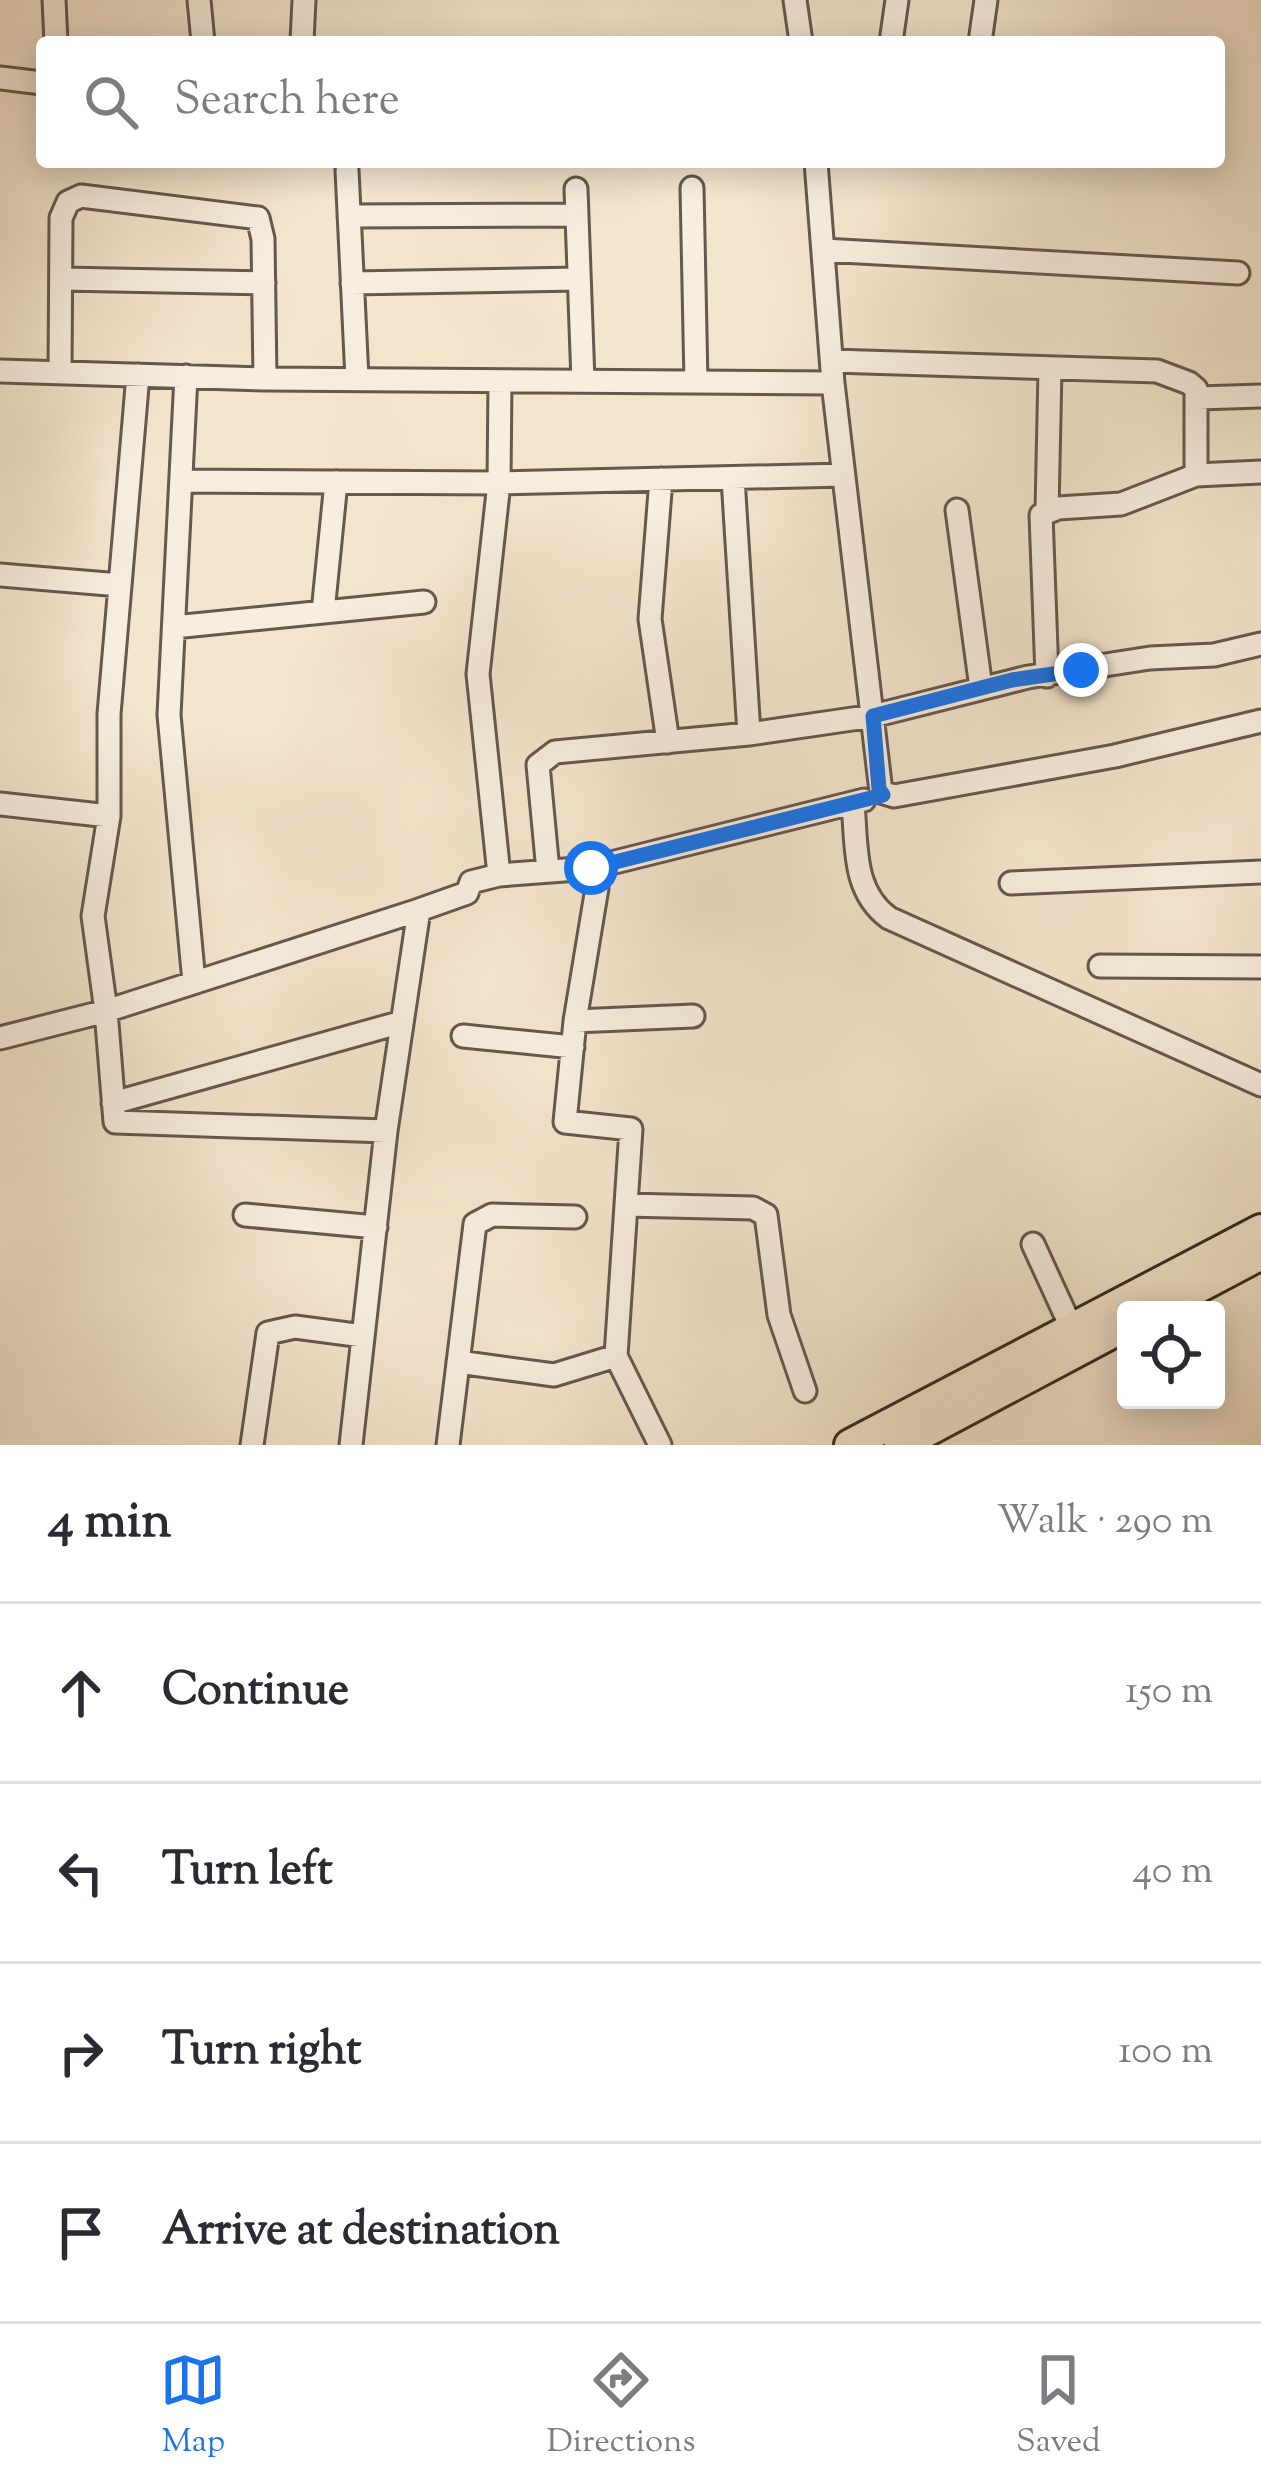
<!DOCTYPE html>
<meta charset="utf-8">
<style>
:root{--surface:#fff;--page:#f2f2f3;--text:#2b2b33;--muted:#7c7c81;--line:#e1e1e2;--accent:#1a73e8}
body{margin:0;font-family:"Sorts Mill Goudy",serif;background:var(--page);color:var(--text)}
.controls{position:absolute;right:36px;bottom:36px;display:grid;overflow:hidden;border-radius:12px;box-shadow:0 6px 30px #0003}
.controls button{width:108px;height:108px;display:grid;place-items:center;padding:0;border:0;border-bottom:3px solid var(--line);background:var(--surface);color:var(--text);font:60px sans-serif}
.stop{position:absolute;width:36px;height:36px;margin:-27px;border:9px solid #1a73e8;border-radius:50%;background:#fff}
.stop.end{background:#1a73e8;border-color:#fff;box-shadow:0 3px 12px #0008}
.list{margin:0;padding:0;list-style:none}
h2{display:flex;justify-content:space-between;align-items:center;height:156px;margin:0;padding:0 48px;font-size:51px}
h2 small{font-size:39px;font-weight:400;color:var(--muted)}
.list li{display:grid;grid-template-columns:78px 1fr auto;gap:36px;align-items:center;box-sizing:border-box;height:180px;padding:0 48px;border-top:3px solid var(--line)}
.list b{display:block;font-size:45px;white-space:nowrap}
.list em{font-size:39px;font-style:normal;color:var(--muted)}
.icon{flex:none;width:66px;height:66px;fill:none;stroke:currentColor;stroke-width:2;stroke-linecap:round;stroke-linejoin:round}
.map{position:relative;flex:none;width:1261px;height:1445px;overflow:hidden}
.search{position:absolute;background:var(--surface);box-shadow:0 6px 30px #0003;left:36px;right:36px;top:36px;height:132px;display:flex;align-items:center;gap:30px;box-sizing:border-box;padding:0 42px;border-radius:12px;color:var(--muted);font-size:45px}
.sheet{height:876px;background:var(--surface)}
nav{display:flex;justify-content:space-around;align-items:center;box-sizing:border-box;height:168px;border-top:3px solid var(--line);background:var(--surface);font-size:33px;color:var(--muted)}
nav a{display:grid;justify-items:center;gap:6px}
nav .on{color:var(--accent)}
.map>svg:first-child{display:block}
</style>
<div class="map">
<svg width="1261" height="1445" viewBox="0 0 1261 1445">
<rect width="100%" height="100%" fill="#f4e5cd"/>
<filter id="stains"><feTurbulence type="fractalNoise" baseFrequency=".00167" numOctaves="4"/><feColorMatrix values="0 0 0 0 .2 0 0 0 0 .09 0 0 0 0 .02 0 0 0 .5 -.17"/></filter>
<radialGradient id="worn" r=".72"><stop offset=".6" stop-color="#630" stop-opacity="0"/><stop offset="1" stop-color="#630" stop-opacity=".3"/></radialGradient>
<g fill="none" stroke-linecap="round" stroke-linejoin="round">
<!-- minor casing -->
<g stroke="#65584e" stroke-width="27">
<path id="minor" d="M54,0L56,42
M199,0L203,42
M795,0L801,42
M302,42L304,0
M891,42L897,0
M980,42L986,0
M0,78L42,83
M816,162L833,383L881,792L894,796L1115,756L1261,721
M347,170L357,379
M692,188L696,382
M576,189L583,381
M349,216L577,215
M823,250L1238,273
M61,279L264,283
M352,283L579,279
M832,361L1157,371L1189,383L1196,389V475
M0,371L265,379L833,383
M60,372L61,218L68,202L81,196L258,218L263,239L265,379
M186,376L169,715L194,982
M1198,398L1261,396
M733,478L749,734
M661,479L650,619L668,742
M182,481L499,483L843,475
M957,510L981,688
M1047,511L1050,369
M0,575L120,585
M323,612L336,482
M174,627L424,602
M1047,676L1041,515L1058,508L1121,504L1196,475L1261,472
M0,804L109,816
M853,804C857,846 852,891 889,918L1261,1085
M591,868L864,800
M548,871L538,765L555,752L749,734L873,716L1028,677L1150,658L1214,655L1261,644
M499,875L478,674L499,483L500,381
M1011,883L1261,872
M1100,966L1261,967
M575,1021L693,1016
M463,1036L573,1047
M0,1038L106,1011L93,916L109,816V714L138,375
M113,1103L402,1022
M386,1131L419,910
M626,1205L753,1208L766,1215L779,1315L805,1391
M245,1215L376,1227
M1033,1244L1072,1329
M458,1362L554,1375L616,1356
M252,1445L268,1333L295,1327L363,1336
M351,1445L386,1131L115,1122L106,1011L419,910L467,893L471,882L499,875L591,868L597,888L575,1021L565,1122L631,1129L616,1356L660,1445
M448,1445L475,1224L492,1215L575,1217"/>
</g>
<!-- highway casing -->
<g stroke="#352924" stroke-width="36">
<path id="highway" d="M1155,1310L1261,1254
M850,1445L1261,1230
M900,1445L1126,1325"/>
</g>
<!-- minor -->
<use href="#minor" stroke="#f8eede" stroke-width="21"/>
<!-- highway -->
<use href="#highway" stroke="#f4e5cd" stroke-width="30"/>
</g>
<g fill="none" stroke-linecap="round" stroke-linejoin="round">
<!-- route -->
<path stroke="#1a73e8" stroke-width="15" d="M591,868L883,795L879,789L873,716L1012,680L1081,670"/>
</g>
<rect width="100%" height="100%" filter="url(#stains)"/>
<rect width="100%" height="100%" fill="url(#worn)"/>
</svg>
<div class="controls">
<button><svg class="icon" aria-label="locate" viewBox="0 0 24 24"><circle cx="12" cy="12" r="6"/><path d="M12 2v4M12 18v4M2 12h4M18 12h4"/></svg></button>
</div>
<div class="stop" style="left:591px;top:868px"></div>
<div class="stop end" style="left:1081px;top:670px"></div>
<div class="search"><svg class="icon" aria-label="search" viewBox="0 0 24 24"><circle cx="10" cy="10" r="6"/><path d="M15 15l6 6"/></svg>Search here</div>
</div>
<section class="sheet">
<h2>4 min<small>Walk · 290 m</small></h2>
<ul class="list">
<li><svg class="icon" aria-label="ahead" viewBox="0 0 24 24"><path d="M12 20V5M6 11l6-6 6 6"/></svg><div><b>Continue</b></div><em>150 m</em></li>
<li><svg class="icon" aria-label="left" viewBox="0 0 24 24"><path d="M17 20v-9H6M10 6l-5 5 5 5"/></svg><div><b>Turn left</b></div><em>40 m</em></li>
<li><svg class="icon" aria-label="right" viewBox="0 0 24 24"><path d="M7 20v-9h11M14 6l5 5-5 5"/></svg><div><b>Turn right</b></div><em>100 m</em></li>
<li><svg class="icon" aria-label="arrive" viewBox="0 0 24 24"><path d="M6 21V4h12l-3 4 3 4H6"/></svg><div><b>Arrive at destination</b></div></li>
</ul>
</section>
<nav>
<a class="on"><svg class="icon" aria-label="map" viewBox="0 0 24 24"><path d="M3 6l6-2 6 2 6-2v14l-6 2-6-2-6 2zM9 4v14M15 6v14"/></svg>Map</a>
<a><svg class="icon" aria-label="directions" viewBox="0 0 24 24"><path d="M12 3l9 9-9 9-9-9zM9 14v-3h6M13 9l2 2-2 2"/></svg>Directions</a>
<a><svg class="icon" aria-label="saved" viewBox="0 0 24 24"><path d="M7 4h10v16l-5-4-5 4z"/></svg>Saved</a>
</nav>
